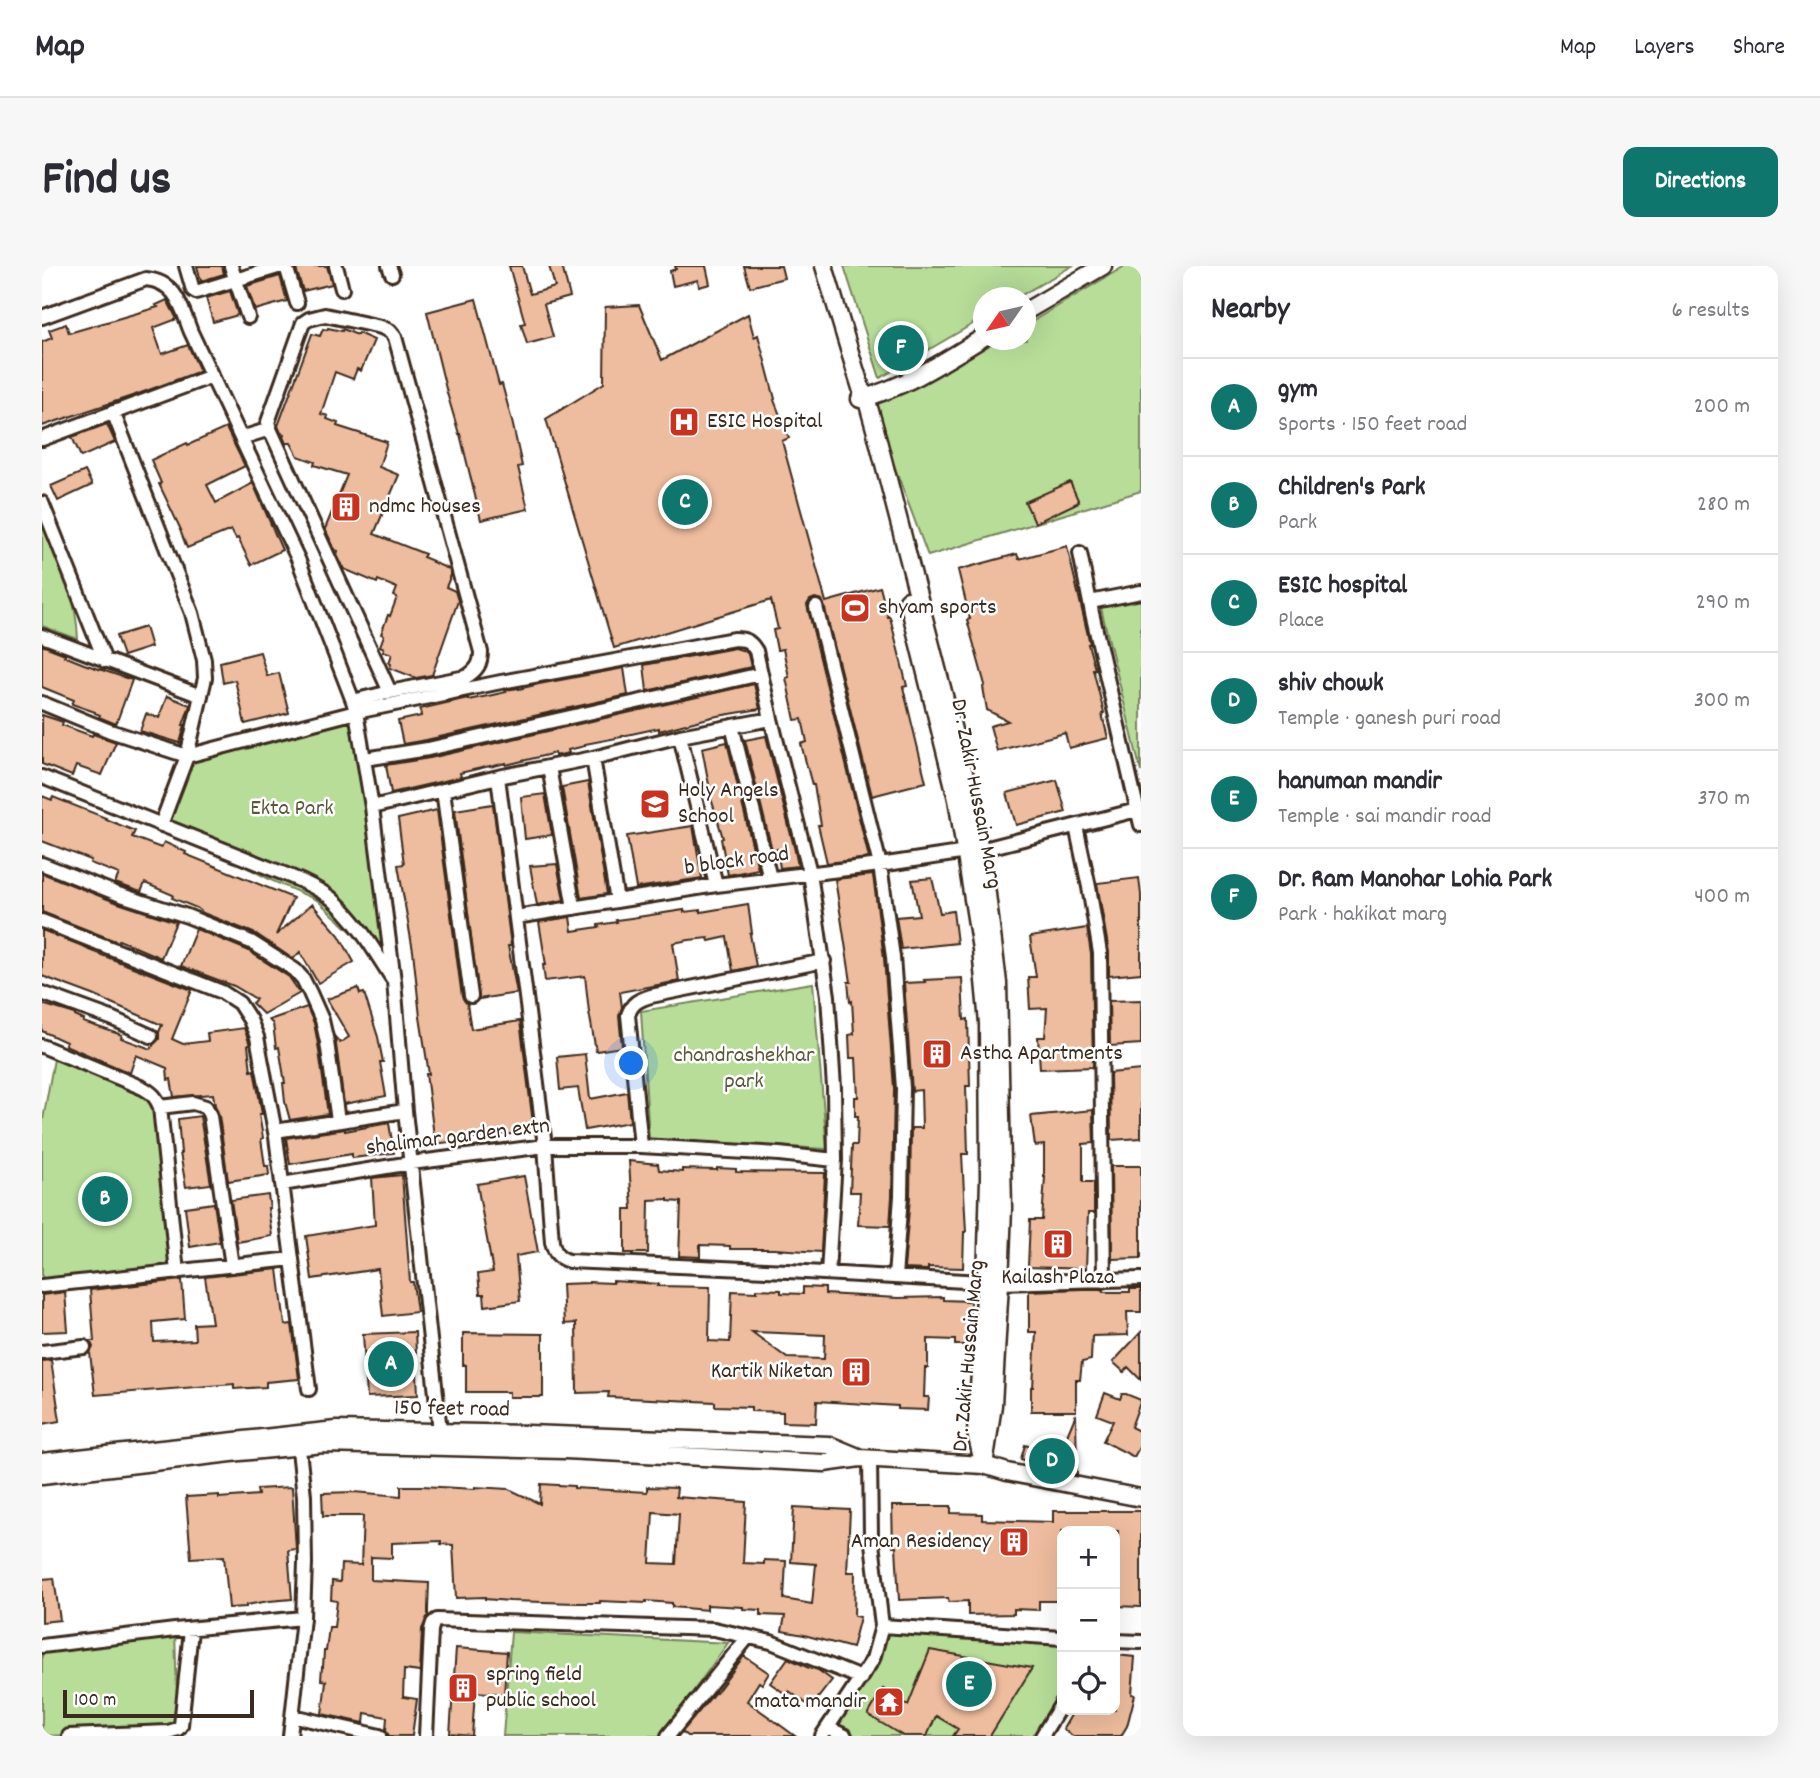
<!DOCTYPE html>
<meta charset="utf-8">
<style>
:root{--surface:#fff;--page:#f7f7f7;--text:#2b2b33;--muted:#7c7c81;--line:#e1e1e2;--accent:#0f766e}
body{margin:0;font-family:Dekko,sans-serif;background:var(--page);color:var(--text)}
.controls{position:absolute;right:21px;bottom:21px;display:grid;overflow:hidden;border-radius:14px;box-shadow:0 7px 28px #0002}
.controls button{width:63px;height:63px;display:grid;place-items:center;padding:0;border:0;border-bottom:2px solid var(--line);background:var(--surface);color:var(--text);font:35px sans-serif}
.compass{position:absolute;left:931px;top:21px;width:63px;height:63px;border-radius:50%;background:var(--surface);box-shadow:0 7px 28px #0002;rotate:236deg}
.scale{position:absolute;left:21px;bottom:18px;width:191px;box-sizing:border-box;padding-left:7px;border:4px solid #3b2a1e;border-top:0;font-size:19px;line-height:24px;white-space:nowrap;color:#3b2a1e;-webkit-text-stroke:5px #fff;paint-order:stroke}
.you{position:absolute;left:590px;top:798px;width:24px;height:24px;margin:-18px;border:5px solid #fff;border-radius:50%;background:#1a73e8;box-shadow:0 0 0 10px #1a73e833}
.badge{display:grid;place-items:center;width:46px;height:46px;border-radius:50%;background:var(--accent);color:#fff;font-size:23px;font-weight:700}
.pin{position:absolute;translate:-50% -50%;border:4px solid #fff;box-shadow:0 2px 7px #0006}
.list{margin:0;padding:0;list-style:none}
h2{display:flex;justify-content:space-between;align-items:center;height:91px;margin:0;padding:0 28px;font-size:30px}
h2 small{font-size:23px;font-weight:400;color:var(--muted)}
.list li{display:grid;grid-template-columns:46px 1fr auto;gap:21px;align-items:center;box-sizing:border-box;height:98px;padding:0 28px;border-top:2px solid var(--line)}
.list b{display:block;font-size:26px;white-space:nowrap}
.list p{margin:0;font-size:23px;white-space:nowrap;color:var(--muted)}
.list em{font-size:23px;font-style:normal;color:var(--muted)}
.icon{flex:none;width:38px;height:38px;fill:none;stroke:currentColor;stroke-width:2;stroke-linecap:round;stroke-linejoin:round}
.map{position:relative;flex:none;width:1099px;height:1470px;overflow:hidden;border-radius:14px}
header{display:flex;align-items:center;gap:42px;box-sizing:border-box;height:98px;padding:0 35px;background:var(--surface);border-bottom:2px solid var(--line)}
header strong{font-size:33px}
nav{display:flex;gap:38px;margin-inline-start:auto;font-size:24px}
.intro{display:flex;align-items:center;justify-content:space-between;box-sizing:border-box;height:168px;padding:0 42px}
h1{margin:0;font-size:49px}
.button{padding:18px 32px;border-radius:14px;background:var(--accent);color:#fff;font-size:24px;font-weight:700}
main{display:flex;gap:42px;padding:0 42px}
aside{flex:1;background:var(--surface);border-radius:14px;box-shadow:0 7px 28px #0002}
.map>svg:first-child{display:block}
</style>
<header>
<strong>Map</strong>
<nav><a>Map</a><a>Layers</a><a>Share</a></nav>
</header>
<div class="intro"><h1>Find us</h1><a class="button">Directions</a></div>
<main>
<div class="map">
<svg width="1099" height="1470" viewBox="0 0 1099 1470">
<rect width="100%" height="100%" fill="#fff"/>
<filter id="ink" filterUnits="userSpaceOnUse"><feTurbulence type="fractalNoise" baseFrequency=".0143" numOctaves="2"/><feDisplacementMap in="SourceGraphic" scale="14" xChannelSelector="R" yChannelSelector="G"/><feConvolveMatrix kernelMatrix="1 2 1 2 8 2 1 2 1" color-interpolation-filters="sRGB"/></filter>
<g filter="url(#ink)">
<!-- green -->
<path fill="#b7dd99" stroke="#79845c" stroke-width="2" d="M802,0H1030L976,31L942,32L941,52L838,112Z
M1083,0H1099V225L886,290L836,156L831,124L951,74H984V59Z
M0,255C17,293 35,331 36,373L0,360Z
M1099,326V506L1058,338Z
M312,450L343,697L275,634L231,615L113,554L140,496Z
M771,717L785,883L607,873L599,745Z
M12,793L114,836L135,1006L0,1019V859Z
M840,1360L1020,1372V1437L1001,1470H803L786,1462L813,1422Z
M133,1364L136,1465L0,1470V1380Z
M469,1366L686,1377L619,1470H461Z"/>
<!-- building -->
<path fill="#eebc9e" stroke="#3b2a1e" stroke-width="2" fill-rule="evenodd" d="M155,0H180L182,8L159,15Z
M259,0H285L290,18L261,25L254,3L259,1Z
M467,0H480L488,28L513,21L507,0H520L528,31L502,38L511,71L485,78L479,58L483,57Z
M633,0H664L668,18L657,21L656,14L631,20L628,5L634,3Z
M702,0H739L742,12L708,21Z
M238,10L245,35L213,44L205,20Z
M188,25L196,49L171,56L164,32Z
M434,33L457,119L460,118L470,155L480,200L476,201L486,243L439,254L418,168H417L405,127L385,46Z
M125,34L135,53L111,62L120,88L146,79L158,105L96,128L0,160V76L10,72L7,64L24,58L27,67L116,41L114,39Z
M597,39L620,94L706,48L712,71L716,69L733,133L732,134L747,172L740,175L784,336L838,321L846,351H848L865,420L861,421L884,516L830,530L782,339L780,334L773,332L768,334L765,339L827,592L785,597L776,559H779L772,519H770L759,478L765,476L760,453L753,454L744,412L747,411L741,383L735,384L731,364L736,363L729,334L572,382L504,153L562,117L563,41Z
M286,62L300,65L301,63L315,69L316,67L332,74L319,105L315,103L311,113L293,106L279,148L286,150L285,153L296,157L295,160L345,176L337,201L357,209L332,268L383,288L381,291L391,295L390,296L407,303L409,309L404,321L413,325L416,335L390,409L374,412L348,402L349,398L347,397L350,388L341,385L342,382L338,380L342,369L339,368L346,349L348,350L355,331L352,330L355,322L336,314L335,317L302,303L295,289L296,285L293,284L283,263L305,209L272,199L273,196L256,190L249,177H244L241,171L242,168L239,167L236,160L270,68L278,70L281,63L285,64Z
M65,158L73,176L39,191L30,171Z
M184,162L203,200L165,219L174,237L211,217L240,284L209,299L196,272L194,273L189,264L145,282L138,264H139L117,218L119,217L109,194L145,177L146,179Z
M43,205L50,219L16,235L9,220Z
M1028,216L1037,236L993,257L983,236Z
M1025,280L1048,378H1046L1053,403H1051L1062,447L1060,448L1066,472L1027,482L1023,467L955,485L948,460L966,455L945,444L941,421L943,419L925,354L928,353L916,304L975,288L977,293Z
M103,361L109,381L81,390L74,370Z
M0,379L23,388L22,390L42,398L90,414L74,458L57,451L58,449L53,447V446L30,438L32,434L0,421Z
M693,382L703,385L706,388L709,401L605,425L602,399Z
M218,386L225,410L237,407L247,447L203,458L193,414L181,417L178,396Z
M582,402L586,429L384,474L361,478L356,455L379,450L378,443L426,432V434L446,430L464,426L463,424L477,422V423L497,418Z
M712,418L718,443L670,451L617,465V462L580,470V471L543,478V480L526,484L527,487L513,490V487L464,499V497L448,501V500L418,507L419,511L349,527L344,499L388,492Z
M125,430L148,439L141,459H143L138,477L98,465L104,448L117,451Z
M0,449L21,456L20,459L50,470L51,468L74,476L60,509L34,500L30,510L0,498Z
M724,470L753,585L756,600L738,602L735,583L730,584L703,474Z
M685,476L716,603L686,609L679,573L681,572L665,519H667L660,482Z
M1015,514L1024,546L974,559L965,527Z
M546,516L565,628L539,632L520,521Z
M503,528L510,569L483,573L479,531Z
M0,530L10,534L11,531L64,552L63,553L93,565L90,571L119,582L122,576L144,586L143,588L251,632L234,669L270,638L297,669L312,696L276,717L258,686L251,693L214,668L161,647L155,642L130,632L131,629L103,617L99,626L73,617L77,608L48,597L49,594L0,575Z
M451,538L469,680H466L475,727L437,733L413,544Z
M395,544L420,731L425,738L429,763L478,755L492,865L393,878L384,808H387L378,751L371,685L356,599L362,598L356,553Z
M651,560L660,612L594,622L585,570Z
M515,598L522,634L495,639L488,600Z
M0,607L73,636L134,656L119,692L77,674L76,676L0,646Z
M831,609L842,692L852,822L850,930L848,960L816,959L818,926H808L810,879H815L816,850H813V831H816L814,792H808L807,769L812,768L810,735L808,736L806,716H809L793,613Z
M890,612L898,647L911,645L915,677L859,683L854,651L877,649L870,614Z
M1097,612L1099,629V707L1067,710V686L1055,617Z
M706,638L710,667L708,668L714,700L691,705L685,671L667,675L666,672L647,674L631,677L637,715L578,726L580,741L577,750L580,781L554,785L547,746L543,710L503,715L501,699H504L497,656L528,651L530,665L557,661L556,659L575,656L574,654L589,652L642,644V646L659,644V646Z
M1045,662L1049,688L1051,801L998,803L996,771H1003L1005,742L988,743L986,711H994L988,671Z
M154,663L205,684L247,711L258,727L221,748L210,737L214,733L192,720L139,700Z
M0,664L48,683L47,684L150,724L130,773L141,778L166,775L165,767L202,762L208,779H206L209,805L212,804L216,825L220,848H217L221,872L219,873L223,900H226L227,909L186,915L177,849L173,839L171,828L132,831L129,813L126,814L125,802L94,789L88,807L23,779L24,776L0,765V738L33,748V750L42,754L41,756L80,769L79,772L109,783L112,778L117,773V766L120,759L51,729L0,710Z
M920,712L922,754L926,753L928,820H924L926,888H920L924,966H922L921,1002L886,1001V1004L862,1003L868,931L869,862H880L879,824L870,825L862,717L883,716L882,714Z
M316,722L318,728L322,727L336,771L341,796H338L344,830L302,838L293,771L298,777L307,771L285,733Z
M1099,734V778L1068,780L1067,735Z
M265,741L272,757L276,778L286,848L248,854L243,836L241,817H243L237,781L234,782L231,758L227,754Z
M543,788L548,833L585,826L588,856L543,864L536,822L518,824L515,791Z
M1099,804V872L1069,874L1068,807Z
M1051,844L1052,877L1041,878V916H1052V947H1046L1044,1003L986,1001L988,954H1000L1003,911H1002V879L993,880L989,850Z
M158,850L169,918L144,921L138,887H139L136,853Z
M347,857L352,887L310,892V888L248,898L244,872L303,863V865Z
M587,895L616,898L617,904L640,906V903L675,904V902L694,903V906L783,907L779,986L732,983H688V980L658,979V991L637,990L639,936L626,935V933L607,934L606,987H583V943H590Z
M1069,900H1099V992L1070,993Z
M360,909L368,1016H371L375,1046L341,1050L336,1003L270,1013L264,970L333,959L330,912Z
M482,910L496,986L474,990L478,1035L443,1040L442,1028H438L436,1008L451,1006L435,918Z
M226,929L228,942H226L230,970L195,976L189,934Z
M172,937L178,976L148,981L143,941Z
M236,1003L243,1059L250,1058L257,1113L224,1116V1121L192,1123V1118L53,1129L48,1087L51,1081L48,1075H52L48,1024L140,1014L143,1053L111,1056L112,1076L153,1074L152,1058L170,1057L163,1011Z
M571,1015L617,1018L616,1020L668,1021L667,1075L688,1076L690,1025L715,1026V1023L739,1024V1027L761,1028V1021L783,1022V1028L856,1032L901,1031V1034L928,1035L927,1079H913V1074L886,1073V1102H883L882,1131H887L886,1144L856,1143V1140L775,1135L774,1157L741,1156V1146L709,1145V1141L673,1140V1136L566,1131L567,1126L535,1127L534,1057L522,1058L520,1018L547,1017V1016L571,1017ZM710,1066L783,1069L782,1093L745,1092Z
M1040,1023H1058L1061,1024V1026H1088V1023H1099V1046H1085L1086,1069L1050,1070L1049,1094L1040,1096L1038,1114H1034V1145H989V1121H991L994,1066H987V1025Z
M23,1026L26,1065L0,1066V1029Z
M373,1066L376,1129L325,1131L321,1068Z
M1099,1066V1114L1086,1101L1082,1106L1071,1096Z
M421,1067L501,1068V1131H467V1126H424V1099H421Z
M9,1094L18,1155L0,1158V1095Z
M1063,1127L1078,1133L1080,1128H1084L1099,1134L1089,1161L1099,1166V1178L1092,1191L1061,1175L1071,1155L1055,1149Z
M1034,1148L1035,1209L979,1193L983,1179L1017,1189Z
M499,1218L532,1220V1222L605,1226V1221L635,1222L634,1231L704,1236L701,1297L722,1298V1294L744,1295L742,1333L770,1338L774,1298L749,1296L752,1241L808,1244L805,1306H813L812,1350L818,1351L810,1382L762,1369L740,1365L743,1350L719,1349V1344L701,1343V1341L665,1339V1344L630,1341V1337L604,1335V1337L558,1335V1337H534L468,1335L443,1333V1331L414,1332L411,1279L399,1278V1275L350,1277V1292L329,1291V1314L387,1317L386,1343V1350L380,1363L378,1406L362,1404L361,1431L375,1433L370,1470H347L344,1464L345,1451L323,1447L322,1457L280,1448L284,1415L279,1414L280,1401H281L282,1385H284L287,1361H292L295,1335L289,1334L290,1315L298,1316L299,1298L319,1299L321,1250H281L280,1227L312,1226L359,1230V1220H380L433,1223V1221L467,1223L498,1238ZM611,1246L637,1248L634,1298L608,1297Z
M250,1221L254,1283L246,1284L250,1333L227,1335L204,1339V1341L187,1342L182,1290L149,1292L144,1231L177,1229V1232L216,1229L215,1223Z
M850,1240H909V1247L940,1248V1254L1011,1256V1245H1099V1341L1073,1340V1298H1075L1076,1265H1020V1335H997V1344L972,1343V1348L926,1349V1335L907,1336L906,1332L857,1334L854,1281H851Z
M12,1312L18,1354L0,1356V1313Z
M414,1382L465,1386L462,1428L433,1426L430,1470L408,1468Z
M888,1384L990,1402L948,1470H911L916,1463L894,1450L885,1470H861L826,1449L841,1423L866,1439Z
M1073,1389L1093,1391L1090,1428L1093,1429L1085,1460L1079,1470H1031L1021,1463L1032,1444H1073Z
M702,1390L727,1407L720,1418L717,1416L705,1435L753,1470H645L640,1466L673,1426L674,1427Z
M746,1392L769,1403L770,1402L776,1404L790,1414L769,1441L747,1425L745,1429L728,1417Z"/>
<g fill="none" stroke-linecap="round" stroke-linejoin="round">
<!-- minor casing -->
<g stroke="#3b2a1e" stroke-width="18">
<path id="minor" d="M144,0L151,24L154,26L239,0
M189,0L206,51
M244,0L255,37
M294,0L300,23
M347,0L350,8
M0,51L104,13C135,16 139,41 149,66L256,293L311,435L314,446L330,541L352,715L363,845L399,1174
M71,146L150,347L162,394L163,412L145,490L119,559
M199,172L228,163
M0,173L170,110
M0,237L63,395
M1038,287L1050,347L1099,559
M1048,336L1099,326
M774,341L838,599L851,691L861,822L859,930L853,1011
M0,370L159,430
M311,435L348,426L424,411C435,404 439,398 439,386L353,71L348,65L339,61L283,49L267,53L261,57L226,156L228,163L348,426
M0,437L68,465L145,490L314,446L459,416L692,373C704,373 708,375 714,385L729,453L768,607L786,730L792,822L793,894L786,1007
M690,460L728,612
M638,470L674,619
M551,492L575,635
M323,493L386,483L719,408
M507,501L532,642
M0,511L245,609C260,615 276,622 289,632C315,654 332,684 350,712
M456,511L503,880L510,976C513,987 516,992 527,995L746,1005L958,1017L1099,1013
M401,524L429,730
M330,541L456,511L551,492L638,470L729,453
M1034,560L1047,621L1058,687L1062,1015
M0,598L76,628L145,650L209,676L253,704L261,713L268,727L280,754L285,776L296,855
M474,651L674,619L838,599L938,584L1099,543
M0,655L180,726L197,737L208,754L215,771L234,871L267,1123
M0,727L69,752L109,770
M0,780L101,822C110,827 114,831 118,841L135,1006
M118,841L151,837L164,841L168,850L190,1000
M233,865L363,845
M599,880L586,749C590,737 596,734 609,730L782,695
M240,918L369,897L503,880H599L737,888L793,894
M0,1020L250,993
M0,1086L42,1081
M840,1360L1020,1372
M1073,1375L1099,1376
M0,1380L133,1364L261,1352
M251,1450L338,1470
M786,1462L803,1470
M27,1470L126,1466L136,1463L139,1459L149,1364
M248,1470L261,1352L263,1297L262,1230L256,1174
M384,1470L389,1364L391,1357L395,1354L672,1363L729,1376L819,1412
M626,1470L706,1371
M780,1470L831,1393L840,1360L829,1269L828,1193
M1000,1470L1020,1437"/>
</g>
<!-- tertiary casing -->
<g stroke="#3b2a1e" stroke-width="21">
<path id="tertiary" d="M782,0L813,103L820,125L824,131L833,163L928,530L943,612L956,717L961,942L958,1017L951,1139L942,1199
M984,45L1061,0
M818,133C862,122 903,95 942,71
M866,334L915,533L939,683L946,757L947,913L944,1016L934,1167L940,1192
M0,1196L294,1164L486,1168L787,1179L816,1191
M0,1209L198,1186L282,1178L523,1184L782,1197L818,1192L942,1199L965,1206L1099,1232"/>
</g>
<!-- minor -->
<use href="#minor" stroke="#fff" stroke-width="12"/>
<!-- tertiary -->
<use href="#tertiary" stroke="#fff" stroke-width="16"/>
</g>
</g>
<!-- icons -->
<defs>
<g id="hospital-square" transform="scale(1.575)"><rect x="-9" y="-9" width="18" height="18" rx="4" fill="#c8321e" stroke="#fff"/><path d="M-5-5h3v3.5h4V-5h3V5h-3V1.5h-4V5h-3Z" fill="#fff"/></g>
<g id="building-square" transform="scale(1.575)"><rect x="-9" y="-9" width="18" height="18" rx="4" fill="#c8321e" stroke="#fff"/><path d="M-4-6H4V6H1V3H-1V6H-4ZM-2.5-4.3h1.7v1.8h-1.7ZM.8-4.3h1.7v1.8H.8ZM-2.5-1h1.7V.8h-1.7ZM.8-1h1.7V.8H.8Z" fill="#fff"/></g>
<g id="stadium-square" transform="scale(1.575)"><rect x="-9" y="-9" width="18" height="18" rx="4" fill="#c8321e" stroke="#fff"/><path d="M0-5a6.5 5 0 1 0 0 10a6.5 5 0 1 0 0-10ZM-3.5-1.8h7v3.6h-7Z" fill="#fff"/></g>
<g id="school-square" transform="scale(1.575)"><rect x="-9" y="-9" width="18" height="18" rx="4" fill="#c8321e" stroke="#fff"/><path d="M0-5L7-2L0 1L-7-2ZM-4 1L0 2.5L4 1V4Q0 6-4 4Z" fill="#fff"/></g>
<g id="temple-square" transform="scale(1.575)"><rect x="-9" y="-9" width="18" height="18" rx="4" fill="#c8321e" stroke="#fff"/><path d="M0-6L5-2H3V0L6.5 2.5H4V6H1.5V3h-3V6H-4V2.5H-6.5L-3 0V-2H-5Z" fill="#fff"/></g>
</defs>
<g fill-rule="evenodd">
<use href="#hospital-square" x="642" y="156"/>
<use href="#building-square" x="304" y="241"/>
<use href="#stadium-square" x="813" y="342"/>
<use href="#school-square" x="613" y="538"/>
<use href="#building-square" x="895" y="788"/>
<use href="#building-square" x="1016" y="978"/>
<use href="#building-square" x="814" y="1106"/>
<use href="#building-square" x="972" y="1276"/>
<use href="#building-square" x="421" y="1422"/>
<use href="#temple-square" x="847" y="1436"/>
</g>
<g text-anchor="middle" dominant-baseline="central" stroke-width="5" stroke-linejoin="round" paint-order="stroke">
<!-- poi labels -->
<g font-size="23" fill="#3b2a1e" stroke="#fff" text-anchor="start">
<text x="665" y="156">ESIC Hospital</text>
<text x="327" y="241">ndmc houses</text>
<text x="836" y="342">shyam sports</text>
<text x="636" y="525">Holy Angels<tspan x="636" dy="26">School</tspan></text>
<text x="918" y="788">Astha Apartments</text>
<text x="1016" y="1012" text-anchor="middle">Kailash Plaza</text>
<text x="791" y="1106" text-anchor="end">Kartik Niketan</text>
<text x="949" y="1276" text-anchor="end">Aman Residency</text>
<text x="444" y="1409">spring field<tspan x="444" dy="26">public school</tspan></text>
<text x="824" y="1436" text-anchor="end">mata mandir</text>
</g>
<!-- street labels -->
<g font-size="23" fill="#3b2a1e" stroke="#fff">
<text transform="translate(933 528) rotate(79)">Dr. Zakir Hussain Marg</text>
<text transform="translate(695 596) rotate(-8)">b block road</text>
<text transform="translate(416 872) rotate(-7)">shalimar garden extn</text>
<text transform="translate(928 1090) rotate(-85)">Dr. Zakir Hussain Marg</text>
<text transform="translate(410 1144) rotate(1)">150 feet road</text>
</g>
<!-- park labels -->
<g font-size="23" fill="#5a573d" stroke="#fff">
<text x="250" y="543">Ekta Park</text>
<text x="702" y="790">chandrashekhar<tspan x="702" dy="26">park</tspan></text>
</g>
</g>
</svg>
<div class="controls">
<button>+</button>
<button>−</button>
<button><svg class="icon" aria-label="locate" viewBox="0 0 24 24"><circle cx="12" cy="12" r="6"/><path d="M12 2v4M12 18v4M2 12h4M18 12h4"/></svg></button>
</div>
<svg class="compass" viewBox="-18 -18 36 36"><path d="M0-13l5 13h-10z" fill="#e53935"/><path d="M0 13l5-13h-10z" fill="#7c7c81"/></svg>
<div class="scale">100 m</div>
<div class="you"></div>
<div class="pin badge" style="left:349px;top:1098px">A</div>
<div class="pin badge" style="left:63px;top:933px">B</div>
<div class="pin badge" style="left:643px;top:236px">C</div>
<div class="pin badge" style="left:1010px;top:1195px">D</div>
<div class="pin badge" style="left:927px;top:1418px">E</div>
<div class="pin badge" style="left:859px;top:82px">F</div>
</div>
<aside>
<h2>Nearby<small>6 results</small></h2>
<ul class="list">
<li><span class="badge">A</span><div><b>gym</b><p>Sports · 150 feet road</p></div><em>200 m</em></li>
<li><span class="badge">B</span><div><b>Children's Park</b><p>Park</p></div><em>280 m</em></li>
<li><span class="badge">C</span><div><b>ESIC hospital</b><p>Place</p></div><em>290 m</em></li>
<li><span class="badge">D</span><div><b>shiv chowk</b><p>Temple · ganesh puri road</p></div><em>300 m</em></li>
<li><span class="badge">E</span><div><b>hanuman mandir</b><p>Temple · sai mandir road</p></div><em>370 m</em></li>
<li><span class="badge">F</span><div><b>Dr. Ram Manohar Lohia Park</b><p>Park · hakikat marg</p></div><em>400 m</em></li>
</ul>
</aside>
</main>
